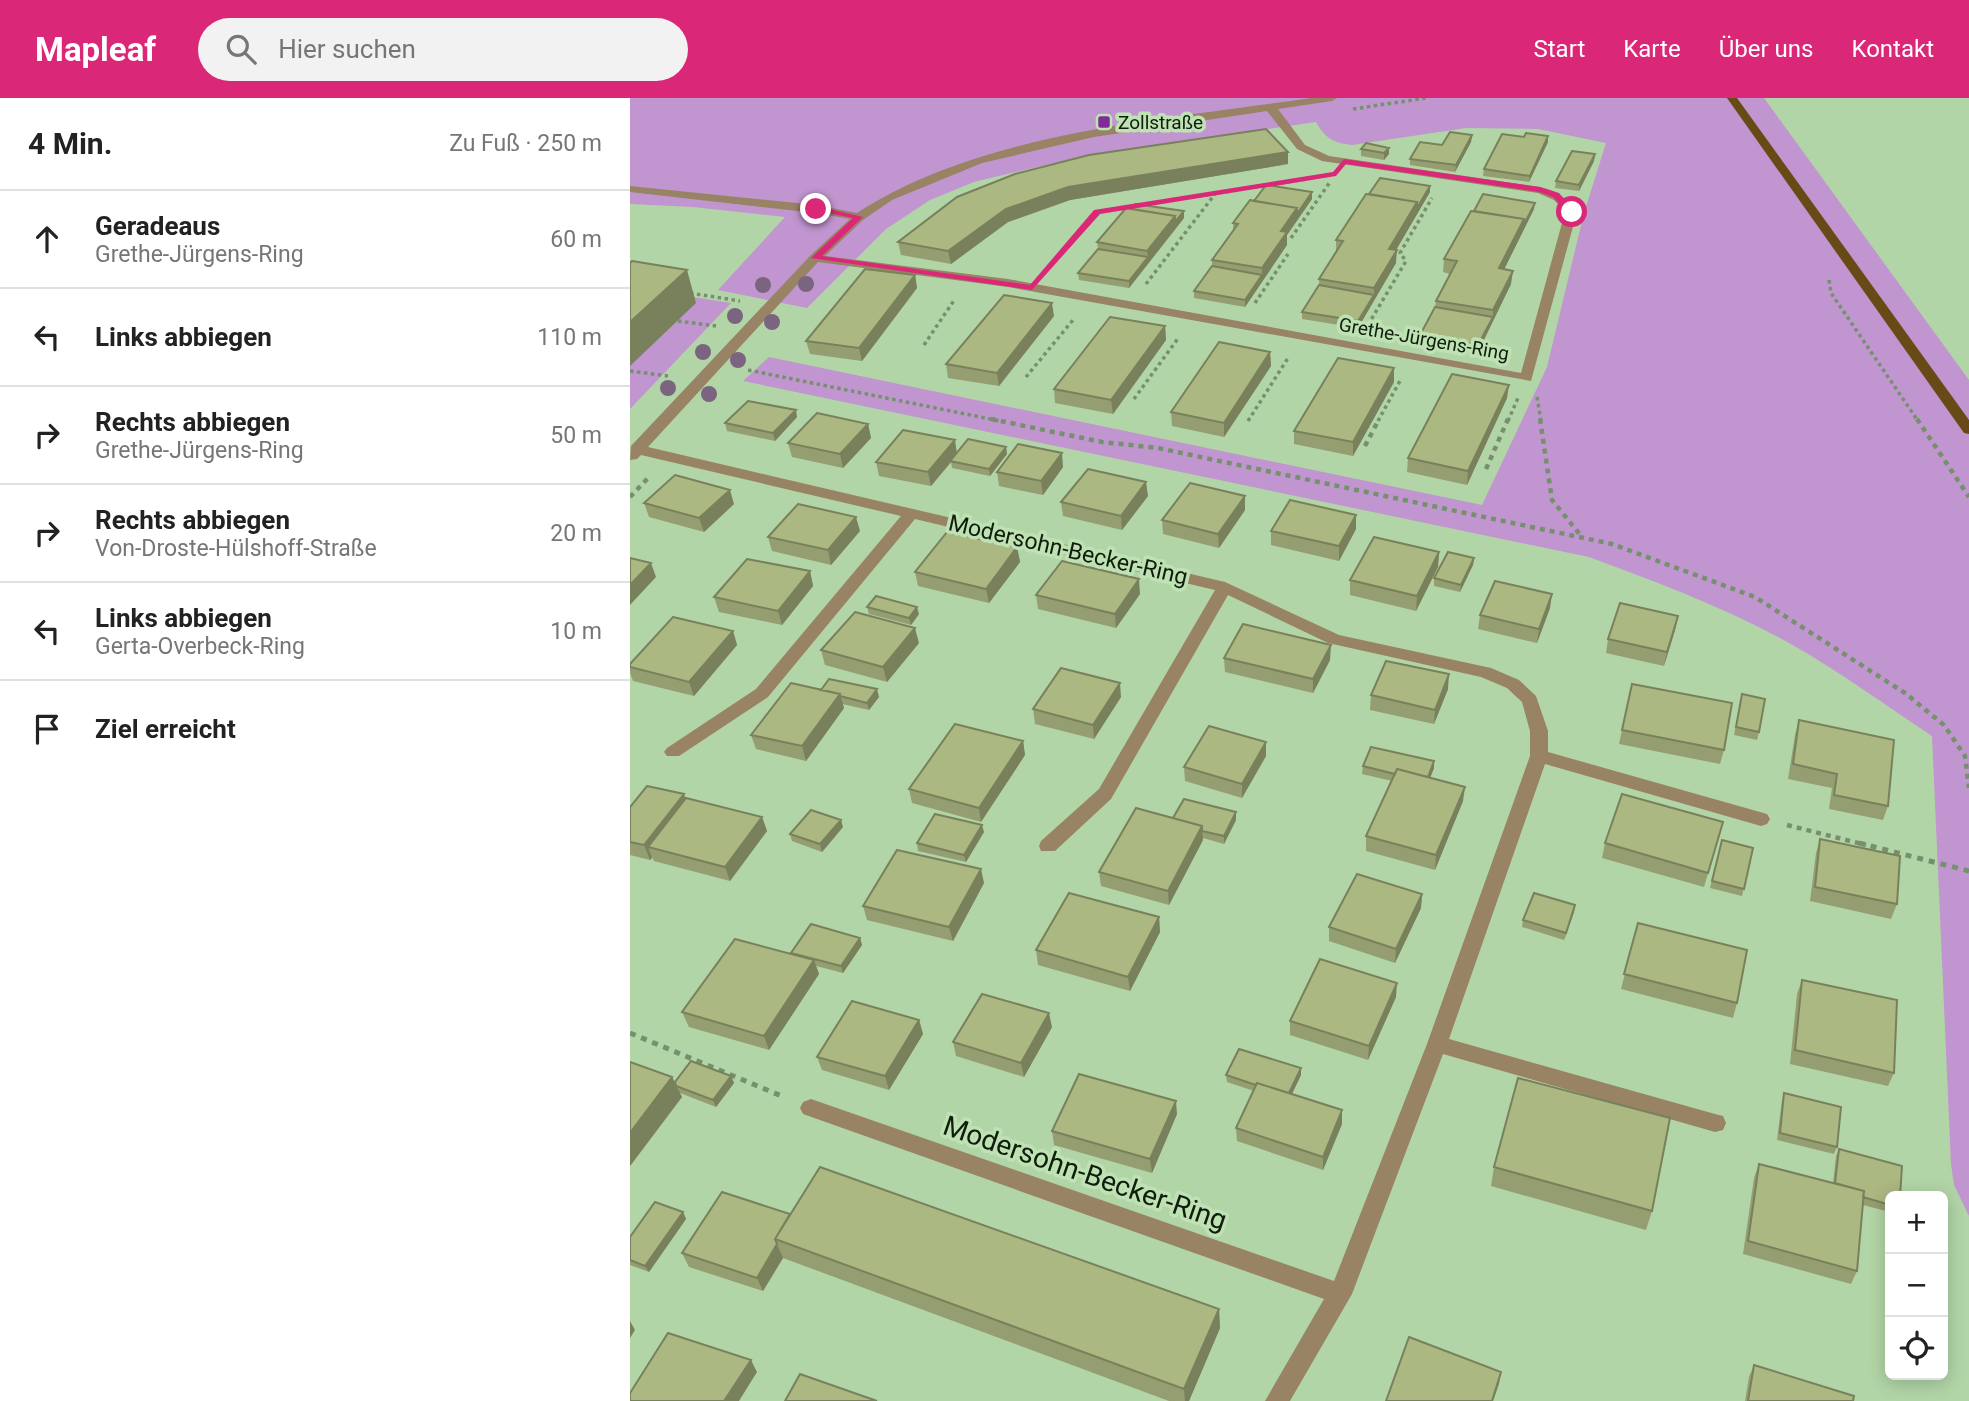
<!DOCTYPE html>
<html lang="de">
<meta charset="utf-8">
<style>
:root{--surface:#fff;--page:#f2f2f2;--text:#222;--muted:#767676;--line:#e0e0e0;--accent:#db2777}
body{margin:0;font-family:Roboto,sans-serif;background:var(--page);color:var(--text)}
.controls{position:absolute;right:21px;bottom:21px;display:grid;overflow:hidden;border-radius:10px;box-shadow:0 4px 18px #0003}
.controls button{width:63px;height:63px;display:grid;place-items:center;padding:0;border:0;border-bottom:2px solid var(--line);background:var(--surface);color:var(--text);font:35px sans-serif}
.stop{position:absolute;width:21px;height:21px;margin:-16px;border:5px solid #db2777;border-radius:50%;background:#fff}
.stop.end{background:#db2777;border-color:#fff;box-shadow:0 2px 7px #0008}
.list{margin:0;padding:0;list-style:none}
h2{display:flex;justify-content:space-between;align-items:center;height:91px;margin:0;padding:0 28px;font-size:30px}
h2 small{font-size:23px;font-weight:400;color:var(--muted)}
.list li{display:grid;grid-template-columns:46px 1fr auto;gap:21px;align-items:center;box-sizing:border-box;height:98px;padding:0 28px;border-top:2px solid var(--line)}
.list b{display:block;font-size:26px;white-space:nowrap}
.list p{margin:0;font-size:23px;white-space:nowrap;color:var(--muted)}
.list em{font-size:23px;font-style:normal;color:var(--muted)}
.icon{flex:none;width:38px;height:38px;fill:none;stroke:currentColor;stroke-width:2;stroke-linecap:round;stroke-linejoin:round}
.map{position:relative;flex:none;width:1339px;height:1303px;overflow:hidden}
header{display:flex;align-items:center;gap:42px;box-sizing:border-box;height:98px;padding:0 35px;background:var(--accent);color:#fff}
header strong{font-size:33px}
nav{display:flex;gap:38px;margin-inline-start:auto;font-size:24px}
.search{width:490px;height:63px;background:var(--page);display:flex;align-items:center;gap:18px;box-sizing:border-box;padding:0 24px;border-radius:38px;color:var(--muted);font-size:26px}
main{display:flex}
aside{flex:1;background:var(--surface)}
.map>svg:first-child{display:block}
</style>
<header>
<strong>Mapleaf</strong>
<div class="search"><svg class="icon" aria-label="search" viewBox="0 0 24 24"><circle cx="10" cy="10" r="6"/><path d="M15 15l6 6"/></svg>Hier suchen</div>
<nav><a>Start</a><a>Karte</a><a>Über uns</a><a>Kontakt</a></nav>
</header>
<main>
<aside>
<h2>4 Min.<small>Zu Fuß · 250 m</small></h2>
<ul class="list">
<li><svg class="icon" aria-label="ahead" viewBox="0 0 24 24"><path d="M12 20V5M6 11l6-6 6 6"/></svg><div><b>Geradeaus</b><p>Grethe-Jürgens-Ring</p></div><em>60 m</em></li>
<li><svg class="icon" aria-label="left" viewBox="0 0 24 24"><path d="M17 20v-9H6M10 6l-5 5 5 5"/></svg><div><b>Links abbiegen</b></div><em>110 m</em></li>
<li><svg class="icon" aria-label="right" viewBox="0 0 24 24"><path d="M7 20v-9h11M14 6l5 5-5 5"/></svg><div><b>Rechts abbiegen</b><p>Grethe-Jürgens-Ring</p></div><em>50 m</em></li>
<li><svg class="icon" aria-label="right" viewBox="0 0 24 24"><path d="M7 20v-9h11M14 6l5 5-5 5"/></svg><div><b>Rechts abbiegen</b><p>Von-Droste-Hülshoff-Straße</p></div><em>20 m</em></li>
<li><svg class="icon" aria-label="left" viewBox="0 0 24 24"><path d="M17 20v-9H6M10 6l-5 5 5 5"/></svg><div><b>Links abbiegen</b><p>Gerta-Overbeck-Ring</p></div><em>10 m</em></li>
<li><svg class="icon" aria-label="arrive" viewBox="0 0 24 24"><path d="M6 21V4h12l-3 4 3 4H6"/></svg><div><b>Ziel erreicht</b></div></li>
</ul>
</aside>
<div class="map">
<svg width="1339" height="1303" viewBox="0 0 1339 1303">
<rect width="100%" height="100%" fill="#b2d5a7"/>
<!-- green -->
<path fill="#c195cf" d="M0,0H1134L1339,282V1118L1324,1087L1321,1066L1302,638C1255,607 1209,573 1159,545C1096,510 1027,484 959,459L113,283L139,259L852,407L917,269L954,115L976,45L908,31L836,30L722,47C703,45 695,40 686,24L450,59L344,84L300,102L256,131L177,210L88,192L155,119L63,109L0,106Z
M0,189L101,205L0,311Z"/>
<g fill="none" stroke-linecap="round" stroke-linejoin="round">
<!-- path-far2 -->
<path stroke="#75906d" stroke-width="3.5" stroke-dasharray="3.5 3.5" stroke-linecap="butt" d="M723,11L796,0
M661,140L700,84
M420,169L467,114L677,81
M1199,182L1201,195L1288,323
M516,186L585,96
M60,195L110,203
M625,205L658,156
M48,223L86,228
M738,227L776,163L770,155L802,100
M294,247L325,201
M118,272L370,323
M0,273L38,278
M396,279L443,222
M907,299L911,323
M504,301L549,239
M618,323L658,260
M748,323L771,281
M878,323L888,300"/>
<!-- path-far1 -->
<path stroke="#75906d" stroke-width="4.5" stroke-dasharray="5 5" stroke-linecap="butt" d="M361,321L472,344L528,350L982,446L1125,499L1275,595L1314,627L1335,658L1339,690
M910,321L922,402L952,439
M1287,321L1339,399
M735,348L749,321
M856,371L878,321
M0,399L19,379
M1157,727L1236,747"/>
<!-- path -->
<path stroke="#75906d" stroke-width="5" stroke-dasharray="6 6" stroke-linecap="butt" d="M1229,745L1339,773
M0,935L154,999"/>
<!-- minor -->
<path fill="#988364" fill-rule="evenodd" d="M681,0H707L702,3L648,11L675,47L699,58L910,89C927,93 937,100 947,114L901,283L378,189L188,164L18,349L595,484L709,537L861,570L889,582L906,598L918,633V654L1137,716L1140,721L1137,726L1131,728L915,666L819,941L1085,1016L1093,1018L1096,1025L1093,1032L1085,1034L813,956L722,1196L660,1303H635L694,1201L173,1016L170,1010L173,1004L181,1001L704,1183L797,946L900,658V633L892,604L877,590L851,579L698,545L598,497L481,701L425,753H411L409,748L411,743L469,691L585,492L285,421L138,599L49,658H37L34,654L37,650L126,591L271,418L11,357L7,361L0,362L1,348L181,157L220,121L186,115L0,94V88L186,107L227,115C353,33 535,22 681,0ZM637,13L667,51L692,63L908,95L924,102L935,114L891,275L378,181L195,158L233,122L262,102L352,65L464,39Z"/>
<!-- major -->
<path fill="#674a16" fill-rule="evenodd" d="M1097,0H1107L1339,322V336L1334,335Z"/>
</g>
<!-- trees -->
<g fill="#7b647f">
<circle cx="176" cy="186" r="8"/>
<circle cx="133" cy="187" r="8"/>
<circle cx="105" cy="218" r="8"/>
<circle cx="142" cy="224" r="8"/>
<circle cx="73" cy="254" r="8"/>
<circle cx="108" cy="262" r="8"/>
<circle cx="38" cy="290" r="8"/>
<circle cx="79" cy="296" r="8"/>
</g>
<!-- wall -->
<path fill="#949e70" d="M842,37L841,44L825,74L780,67V61L812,47Z
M918,38V44L899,84L853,78L854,71L894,39Z
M759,50V56L754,62L731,58V51Z
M965,56L964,63L949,93L925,90L926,83Z
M658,66L440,102L378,124L321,166L271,157L268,144L327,99Z
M800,88V94L766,152V165L728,230L672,221V214L689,187V181L706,155V142L739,96Z
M682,101L657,137V147L615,209L564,200V193L582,168V162L603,133V125L624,103Z
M904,111L874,171L881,186L848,254L790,244V237L805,209L806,203L820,176L813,174L814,161Z
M554,113V120L499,190L449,182L448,175L468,151L467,144Z
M285,177L287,190L232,263L180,256L176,243Z
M424,218L369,288L318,280L316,266Z
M535,228L536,242L483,316L425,305L424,291Z
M640,254L641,268L594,339L542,328L541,314Z
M764,270V284L723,358L664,346V333Z
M877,300L837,387L777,374L778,360Z
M167,319L145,343L97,333L95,325Z
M238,326L241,340L213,370L162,359L158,345Z
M376,349L377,356L360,378L322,370L321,364L301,388L249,378L246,364Z
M433,369L413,397L369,388L367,374Z
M518,398L492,432L433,418L431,404Z
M14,405L104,406L74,434L19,419Z
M615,412L589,450L533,436L532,422Z
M726,431L709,463L641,447V433Z
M230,433L201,467L142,453L138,439Z
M387,449L390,464L359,505L288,488L285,474Z
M809,454L808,469L786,513L720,497V482Z
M844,460L843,467L830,494L804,488V480Z
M180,473L183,488L152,527L89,514L84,499Z
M510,496L486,530L408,511L406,497Z
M237,509L289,516L281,527L239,516Z
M920,510L907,545L848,531L850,517Z
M1048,518L1045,532L1034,568L976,555L978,541Z
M103,533L107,547L64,598L3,583L0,575V566Z
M289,545L257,584L195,567L191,552Z
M594,560L700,562L683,595L595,574Z
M818,591L804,626L740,612L741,597Z
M191,592L249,599L239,612L212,606L214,610L176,663L126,651L121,637Z
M491,599L464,641L405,626L403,611Z
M1110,604L1129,634L1127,642L1104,637Z
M1169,622L1258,708L1253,722L1199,711L1202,690L1158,681L1165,637Z
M992,632L1094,652L1090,666L989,646Z
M393,643L395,657L351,724L282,705L279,691Z
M636,644V658L612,700L555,683L554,669Z
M804,663V670L800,680L833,703L805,772L736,753V738L762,683L732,676L733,668Z
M55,701L132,719L137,733L100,783L24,763L22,759L20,762L0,757V709Z
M543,720L606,722L594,746L573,740V742L539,807L471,788L469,774Z
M1093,724L1074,789L972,760L975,745Z
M213,729L192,754L162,743L160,736Z
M354,734L336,764L288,753L287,745Z
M1190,741L1267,806L1261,821L1180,803L1186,755Z
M1092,742L1123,750L1112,798L1080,790Z
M354,785L323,843L237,822L233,808Z
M792,796L791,810L765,865L699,843V829Z
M945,807L944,814L934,842L892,829L893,822Z
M529,819L530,834L500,893L408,867L406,852Z
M1008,825L1107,905L1103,920L991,891Z
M230,840L232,847L213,875L186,868L189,876L139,952L59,929L52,914L162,856L161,855Z
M1172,882L1264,975L1258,988L1160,966L1167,896Z
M766,899L738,962L660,937V923Z
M289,922L293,936L259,992L192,972L187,959Z
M422,929L394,979L326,958L323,944Z
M0,964L42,979L45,984L101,978L104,985L86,1009L50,995L52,999L0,1068Z
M596,977H671L662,996L712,1012V1026L693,1072L607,1043L606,1030L624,993L597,984Z
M1154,995L1207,1049L1204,1056L1147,1042L1152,1002Z
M547,1016L522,1075L424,1047L422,1033Z
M1209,1051L1260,1098V1114L1233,1107L1227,1173L1221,1186L1113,1156L1124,1080L1129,1066L1203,1085L1206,1058Z
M864,1069L1022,1113L1016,1132L861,1088Z
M53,1114L56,1121L19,1174L0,1167V1139Z
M160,1116L589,1211L590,1230L559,1303H539L153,1160L133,1193L59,1169L52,1155Z
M1124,1267L1223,1303H1115L1119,1279Z"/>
<!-- shaded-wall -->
<path fill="#78815b" d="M842,37L841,44L825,74L826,67Z
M918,38V44L899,84L900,78Z
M759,50V56L754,62V55Z
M658,54V66L440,102L378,124L321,166L318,153L376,111L438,89Z
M965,56L964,63L949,93V87Z
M800,88V94L759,164V151L787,104Z
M682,94V101L657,137V147L615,209V202L632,177V170L651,133L667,110Z
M905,105L904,111L868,184L869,170L894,121Z
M554,113V120L499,190V183L518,159L517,153L545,118Z
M767,152L766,165L728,230V223L744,197V190Z
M57,172L66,205L0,268V224Z
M883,173L881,186L848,254V247L863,219V212Z
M285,177L287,190L232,263L229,250Z
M422,205L424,218L369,288L367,275Z
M535,228L536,242L483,316L481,302Z
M640,254L641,268L594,339V325Z
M764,270V284L723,358V344Z
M879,287L877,300L837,387L838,373Z
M166,312L167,319L145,343L143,335Z
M238,326L241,340L213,370L210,356Z
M325,342L327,356L320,363L321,364L301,388L298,374Z
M376,349L377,356L360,378L359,371Z
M432,355L433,369L413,397L411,383Z
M516,384L518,398L492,432L491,418Z
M100,392L104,406L74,434L69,420Z
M615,398V412L589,450L588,436Z
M726,417V431L709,463V448Z
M226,419L230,433L201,467L198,452Z
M387,449L390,464L359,505L356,491Z
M809,454L808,469L786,513L787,498Z
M844,460L843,467L830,494L831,487Z
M21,465L26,479L0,507V487Z
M180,473L183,488L152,527L148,513Z
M509,481L510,496L486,530L485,516Z
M922,496L920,510L907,545L909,531Z
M287,509L289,516L281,527L279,520Z
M1048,518L1045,532L1034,568L1037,554Z
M285,530L289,545L257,584L253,569Z
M103,533L107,547L64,598L59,584Z
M701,547L700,562L683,595V581Z
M819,576L818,591L804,626L805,612Z
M490,585L491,599L464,641L463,627Z
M247,591L249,599L239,612L237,605Z
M210,596L214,610L176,663L172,648Z
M393,643L395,657L351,724L349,710Z
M636,644V658L612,700V686Z
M804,663V670L796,690L797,683Z
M835,689L833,703L805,772L806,757Z
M54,696L59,711L18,749L22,760L20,762L14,747Z
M606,714V722L594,746V738Z
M132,719L137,733L100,783L95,769Z
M211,722L213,729L192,754L190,746Z
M352,727L354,734L336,764L334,757Z
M572,728L573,742L539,807L538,793Z
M351,771L354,785L323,843L319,829Z
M792,796L791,810L765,865L766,851Z
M945,807L944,814L934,842L936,835Z
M529,819L530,834L500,893L498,879Z
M230,840L232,847L213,875L211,868Z
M184,862L189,876L139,952L134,938Z
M767,885L766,899L738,962L739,948Z
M419,915L422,929L394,979L391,965Z
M289,922L293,936L259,992L255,978Z
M671,970V977L658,1004V997Z
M101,978L104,985L86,1009L83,1002Z
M42,979L52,999L0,1068V1035Z
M546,1003L547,1016L522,1075L520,1061Z
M712,1012V1026L693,1072V1059Z
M53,1114L56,1121L19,1174L15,1168Z
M147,1146L153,1160L133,1193L127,1180Z
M589,1211L590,1230L559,1303H555L554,1291Z
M0,1223L5,1232L0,1240Z
M121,1262L127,1274L109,1303H94Z
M871,1274L869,1286L863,1303H862Z"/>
<!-- building -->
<path fill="#acb882" stroke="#78815b" stroke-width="2" d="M636,31L658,54L438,89L376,111L318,153L268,144L327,99L385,76L459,57Z
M820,34L842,37L826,67L780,61L790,44L812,47Z
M896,35L918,38L900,78L854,71L872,36L894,39Z
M736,45L759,50L754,55L731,51Z
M942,53L965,56L949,87L926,83Z
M750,80L800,88L787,110V104L739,96Z
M636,87L682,94L667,116V110L624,103Z
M736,96L787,104L759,151L767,152L744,190L689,181L713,143L706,142Z
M853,96L905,105L893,128L894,121L844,113Z
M620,102L667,110L651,133L657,134L632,170L582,162L608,126L603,125Z
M505,106L554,113L545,124V118L501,111Z
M496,110L545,118L517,153L467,144Z
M841,113L894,121L869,170L883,173L863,212L806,203L827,163L814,161Z
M468,151L518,159L499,183L448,175Z
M2,163L57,172L0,224V165Z
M582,168L632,177L615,202L564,193Z
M235,171L285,177L229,250L176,243Z
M689,187L744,197L728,223L672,214Z
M374,197L422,205L367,275L316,266Z
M805,209L863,219L848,247L790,237Z
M480,219L535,228L481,302L424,291Z
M589,244L640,254L594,325L541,314Z
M708,260L764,270L723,344L664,333Z
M822,276L879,287L838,373L778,360Z
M118,303L166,312L143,335L95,325Z
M187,315L238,326L210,356L158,345Z
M273,332L325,342L298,374L246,364Z
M338,341L376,349L359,371L320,363Z
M388,346L432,355L411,383L367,374Z
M458,371L516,384L491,418L431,404Z
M45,377L100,392L69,420L14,405Z
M560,385L615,398L588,436L532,422Z
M660,402L726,417L709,448L641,433Z
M168,406L226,419L198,452L138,439Z
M317,434L387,449L356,491L285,474Z
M744,439L809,454L787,498L720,482Z
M818,454L844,460L831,487L804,480Z
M0,460L21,465L0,487Z
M117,461L180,473L148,513L84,499Z
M432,463L509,481L485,516L406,497Z
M865,483L922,496L909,531L850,517Z
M246,498L287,509L279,520L237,509Z
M990,505L1048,518L1037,554L978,541Z
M225,514L285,530L253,569L191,552Z
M43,519L103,533L59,584L0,569V566Z
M613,526L701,547L683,581L594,560Z
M756,563L819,576L805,612L741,597Z
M431,570L490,585L463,627L403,611Z
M199,581L247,591L237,605L210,598V596L191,592Z
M161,585L210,596L172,648L121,637Z
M1002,586L1102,605L1094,652L992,632Z
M1112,596L1135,601L1129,634L1106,629Z
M1169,622L1264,642L1258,708L1204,697L1207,676L1163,666Z
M325,626L393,643L349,710L279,691Z
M579,628L636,644L612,686L554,669Z
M741,649L804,663L798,679L767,671L765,676L733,668Z
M767,671L835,689L806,757L736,738Z
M17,688L54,696L14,747L0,744V709Z
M992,696L1093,724L1078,775L975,745Z
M56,700L132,719L95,769L18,749Z
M554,701L606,714L594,738L572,733V728L543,720Z
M506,710L572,728L538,793L469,774Z
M181,712L211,722L190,746L160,736Z
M305,716L352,727L334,757L287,745Z
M1190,741L1270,758L1267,806L1185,789Z
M1092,742L1123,750L1114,791L1082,783Z
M267,752L351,771L319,829L233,808Z
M727,776L792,796L766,851L699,829Z
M439,795L529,819L498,879L406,852Z
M904,795L945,807L936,835L893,822Z
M1008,825L1117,852L1107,905L994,876Z
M181,826L230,840L211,868L161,855Z
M105,841L184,862L134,938L52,914Z
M690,861L767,885L739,948L660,923Z
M1172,882L1267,902L1264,975L1165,952Z
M352,896L419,915L391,965L323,944Z
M222,903L289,922L255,978L187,959Z
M609,951L671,970L659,995L627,985L626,987L596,977Z
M61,963L101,978L83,1002L46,988L45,984Z
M0,964L42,979L0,1035Z
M449,976L546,1003L520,1061L422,1033Z
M888,980L1040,1020L1022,1113L864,1069Z
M627,985L712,1012L693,1059L606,1030Z
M1154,995L1211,1009L1207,1049L1150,1035Z
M1209,1051L1272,1068L1270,1098H1260V1107L1233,1099L1234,1093L1205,1085Z
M1129,1066L1234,1093L1227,1173L1118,1143Z
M190,1069L589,1211L554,1291L145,1141Z
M92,1094L160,1116L145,1141L147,1146L127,1180L52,1155Z
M25,1104L53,1114L15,1168L0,1162V1139Z
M38,1235L121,1262L94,1303H0V1295Z
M779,1239L871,1274L862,1303H756Z
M1124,1267L1224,1298L1223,1303H1118Z
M170,1276L247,1303H155Z"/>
<!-- route -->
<path fill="#db2777" d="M714,61L910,89L929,95L945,114L939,116L923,99L909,94L716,66L706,78L470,116L402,192L181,160L223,120L183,112L186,108L233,119L192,158L400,187L464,112L703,74Z"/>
<!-- markers -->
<rect fill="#812a98" stroke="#bfe2b4" stroke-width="2.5" x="467" y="17" width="14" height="14" rx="3.5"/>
<g text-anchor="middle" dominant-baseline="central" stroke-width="7" stroke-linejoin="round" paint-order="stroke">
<!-- far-poi labels -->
<g font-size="19" fill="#101d0c" stroke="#bfe2b4" text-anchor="start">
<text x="488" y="24">Zollstraße</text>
</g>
<!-- far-street labels -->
<g font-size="19" fill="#101d0c" stroke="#bfe2b4">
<text transform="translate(794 241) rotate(10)">Grethe-Jürgens-Ring</text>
</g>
<!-- street labels -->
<g font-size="23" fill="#101d0c" stroke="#bfe2b4">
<text transform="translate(438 452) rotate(13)">Modersohn-Becker-Ring</text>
</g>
<!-- near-street labels -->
<g font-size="28" fill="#101d0c" stroke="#bfe2b4">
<text transform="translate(455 1075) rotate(19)">Modersohn-Becker-Ring</text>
</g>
</g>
</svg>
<div class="controls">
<button>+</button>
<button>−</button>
<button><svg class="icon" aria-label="locate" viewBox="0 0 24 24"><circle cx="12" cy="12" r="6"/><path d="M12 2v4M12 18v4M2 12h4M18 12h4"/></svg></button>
</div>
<div class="stop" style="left:942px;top:114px"></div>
<div class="stop end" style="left:186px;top:111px"></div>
</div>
</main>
